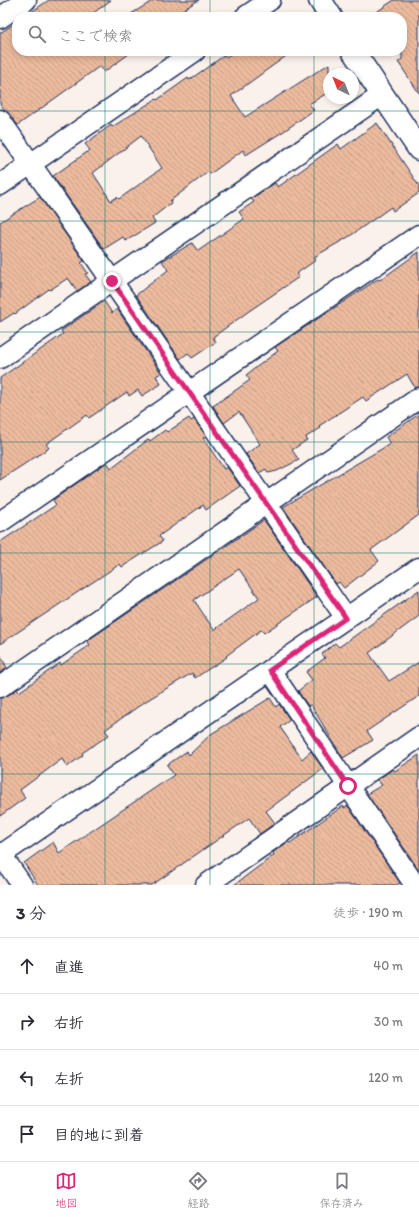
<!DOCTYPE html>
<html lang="ja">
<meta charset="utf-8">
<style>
:root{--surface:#fff;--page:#f7f7f7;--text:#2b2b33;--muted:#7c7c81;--line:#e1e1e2;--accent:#db2777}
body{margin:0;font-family:Itim,"Klee One",sans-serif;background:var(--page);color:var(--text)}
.compass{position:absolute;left:323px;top:68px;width:36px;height:36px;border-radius:50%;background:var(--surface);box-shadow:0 2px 6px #0003;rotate:317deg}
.stop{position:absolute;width:12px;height:12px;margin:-9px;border:3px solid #db2777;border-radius:50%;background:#fff}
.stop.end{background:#db2777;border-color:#fff;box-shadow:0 1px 4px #0008}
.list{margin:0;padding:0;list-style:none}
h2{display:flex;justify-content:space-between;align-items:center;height:52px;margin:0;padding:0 16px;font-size:17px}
h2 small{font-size:13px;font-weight:400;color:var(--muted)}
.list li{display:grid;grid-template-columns:26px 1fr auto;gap:12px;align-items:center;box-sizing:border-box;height:56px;padding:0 16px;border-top:1px solid var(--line)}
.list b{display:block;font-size:15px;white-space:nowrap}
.list em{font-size:13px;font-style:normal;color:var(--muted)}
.icon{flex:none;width:22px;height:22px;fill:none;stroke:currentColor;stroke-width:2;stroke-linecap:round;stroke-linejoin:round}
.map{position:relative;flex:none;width:419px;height:885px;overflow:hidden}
.search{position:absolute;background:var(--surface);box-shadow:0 2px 6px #0003;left:12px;right:12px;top:12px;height:44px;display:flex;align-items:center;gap:10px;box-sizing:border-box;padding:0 14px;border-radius:16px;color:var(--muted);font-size:15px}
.sheet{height:276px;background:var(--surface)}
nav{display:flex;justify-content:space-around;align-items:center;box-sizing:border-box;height:56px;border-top:1px solid var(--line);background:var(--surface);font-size:11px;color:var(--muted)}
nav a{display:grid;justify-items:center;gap:2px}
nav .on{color:var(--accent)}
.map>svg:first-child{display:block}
</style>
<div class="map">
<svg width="419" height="885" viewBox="0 0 419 885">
<defs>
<pattern id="building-back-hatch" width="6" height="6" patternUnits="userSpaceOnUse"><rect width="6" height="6" fill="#ecba9d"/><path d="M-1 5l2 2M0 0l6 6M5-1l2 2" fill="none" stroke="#caa08a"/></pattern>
</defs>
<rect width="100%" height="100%" fill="#fbf1eb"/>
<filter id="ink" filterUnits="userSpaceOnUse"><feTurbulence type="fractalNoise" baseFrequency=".025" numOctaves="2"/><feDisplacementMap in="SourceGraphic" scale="8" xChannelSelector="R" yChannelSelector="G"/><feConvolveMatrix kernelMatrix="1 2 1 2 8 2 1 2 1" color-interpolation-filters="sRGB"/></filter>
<g filter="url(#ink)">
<!-- building -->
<path fill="url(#building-back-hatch)" stroke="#1b2f5e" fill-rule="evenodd" d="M49,0H111L88,17H24Z
M154,0H199L171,17H126Z
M394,0H419V93L398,62L402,59V17H369Z
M17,22V51H133L104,72L100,66L18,125L0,104V33Z
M236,51H293L231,96L245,117L329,64V92L309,104L314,110L284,131L246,155L243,150L210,174L208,172L170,201L171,203L152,218L155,223L126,241L123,237L104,249L53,176L90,150L85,144L111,125L112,127L156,99L157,100L188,78L189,80L225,55L226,57ZM141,136L162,168L119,199L117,197L111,201L93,173Z
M377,123L419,186V193L393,211L391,207L350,236L314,257L316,260L296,274L299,277L249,311L213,337L216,342L192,358L188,353L180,359L136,295L168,270L162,261L192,243L198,251L244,219L239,212L254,202L251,199L275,183L278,187L338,144L341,149Z
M40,197L84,261L81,263L88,273L85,274L91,282L77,291L68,278L50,290L49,289L15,314L14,313L0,322V222Z
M419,252V387L415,388L407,374L366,401L363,397L319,426L321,428L306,437L307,440L292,450L299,460L277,471L268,473L266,469L259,473L246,454L260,444L239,412L224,423L213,406L250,380L246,375L278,351L275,347L378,279L380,280Z
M104,301L112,313L117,309L161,373L156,376L161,384L142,396L138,390L129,396L127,392L89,418L87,415L46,444L49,448L0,480V378L63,334L61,331Z
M419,414V515L371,550L379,561L344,588L339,582L336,584L283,507L390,444L386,437Z
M189,418L191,421L194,419L206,436L203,438L224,469L227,467L240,486L206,510L203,505L159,536L163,541L122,567L120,564L0,644V542L56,505L53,500L107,462L111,468L149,439L150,441L165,430L167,432Z
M264,520L317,597L264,633L261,630L226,656L227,657L195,678L192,673L146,701L105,730L109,735L82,753L83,755L67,767L62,759L20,790L25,798L0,816V698L7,696L17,689L19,692L60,663L61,665L90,645L87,641ZM239,569L259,598L214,630L194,600Z
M419,590V616L369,653L389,681L419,662V696L367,731L373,740L343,758L311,705L308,706L298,691L312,680L306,672L325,658L322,654L335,643L339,647Z
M0,654L7,668L0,673Z
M270,698L276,707L279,704L290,720L280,727L302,759L311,751L323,769L266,811L275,823L260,834L249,818L152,885H38L24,863L53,842L59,853L174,775L167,765L187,751L189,755L211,734Z
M419,755V870L367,794L382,785L377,780L393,769L395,771Z
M343,806L344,808L348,806L400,883L397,885H234L274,855L273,852L288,842L290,843Z"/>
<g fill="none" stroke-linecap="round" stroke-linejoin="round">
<!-- street casing -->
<g stroke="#1b2f5e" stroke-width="23">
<path id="street" d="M245,17L270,0
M0,18L26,0
M0,120L346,618
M0,185L195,51
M0,358L382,95
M0,522L419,235
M270,670L415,885
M0,687L419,398
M0,853L22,885
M1,855L419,568
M206,885L419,737"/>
</g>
<!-- secondary casing -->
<g stroke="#1b2f5e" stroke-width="25">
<path id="secondary" d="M320,0L331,17
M353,51L419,149"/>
</g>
<!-- street -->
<use href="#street" stroke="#fff" stroke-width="20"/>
<!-- secondary -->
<use href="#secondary" stroke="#fff" stroke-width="22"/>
</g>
</g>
<g fill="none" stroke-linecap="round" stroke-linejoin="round" filter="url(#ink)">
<!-- route -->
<path stroke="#db2777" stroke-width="5" d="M112,281L346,618L270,670L348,786"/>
</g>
<!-- grid -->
<path fill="none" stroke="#0f766e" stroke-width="1" stroke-opacity="0.55" d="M105,0V17M210,0V17M314,0V17M105,51V885M210,51V885M314,51V885M0,111H419M0,221H419M0,332H419M0,442H419M0,553H419M0,664H419M0,774H419"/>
</svg>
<svg class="compass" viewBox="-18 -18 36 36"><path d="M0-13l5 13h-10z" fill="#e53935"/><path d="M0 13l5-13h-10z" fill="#7c7c81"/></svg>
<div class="stop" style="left:348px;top:786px"></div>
<div class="stop end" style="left:112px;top:281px"></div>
<div class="search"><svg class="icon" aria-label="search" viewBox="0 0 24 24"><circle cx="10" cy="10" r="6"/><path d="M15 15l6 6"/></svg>ここで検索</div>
</div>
<section class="sheet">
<h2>3 分<small>徒歩 · 190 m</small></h2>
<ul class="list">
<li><svg class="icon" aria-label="ahead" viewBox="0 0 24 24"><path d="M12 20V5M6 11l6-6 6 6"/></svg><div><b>直進</b></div><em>40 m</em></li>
<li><svg class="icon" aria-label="right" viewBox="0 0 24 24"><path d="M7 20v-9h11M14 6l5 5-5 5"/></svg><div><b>右折</b></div><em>30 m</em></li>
<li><svg class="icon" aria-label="left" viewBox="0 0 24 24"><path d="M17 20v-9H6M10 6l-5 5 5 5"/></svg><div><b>左折</b></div><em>120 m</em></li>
<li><svg class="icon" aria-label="arrive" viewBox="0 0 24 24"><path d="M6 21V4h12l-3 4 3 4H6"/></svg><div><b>目的地に到着</b></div></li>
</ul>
</section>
<nav>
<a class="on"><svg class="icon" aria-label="map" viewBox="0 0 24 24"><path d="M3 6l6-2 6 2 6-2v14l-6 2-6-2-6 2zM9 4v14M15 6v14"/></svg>地図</a>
<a><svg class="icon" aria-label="directions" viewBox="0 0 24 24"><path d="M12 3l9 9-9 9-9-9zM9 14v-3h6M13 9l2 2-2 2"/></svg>経路</a>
<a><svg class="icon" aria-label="saved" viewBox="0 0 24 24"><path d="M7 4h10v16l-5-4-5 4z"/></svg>保存済み</a>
</nav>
